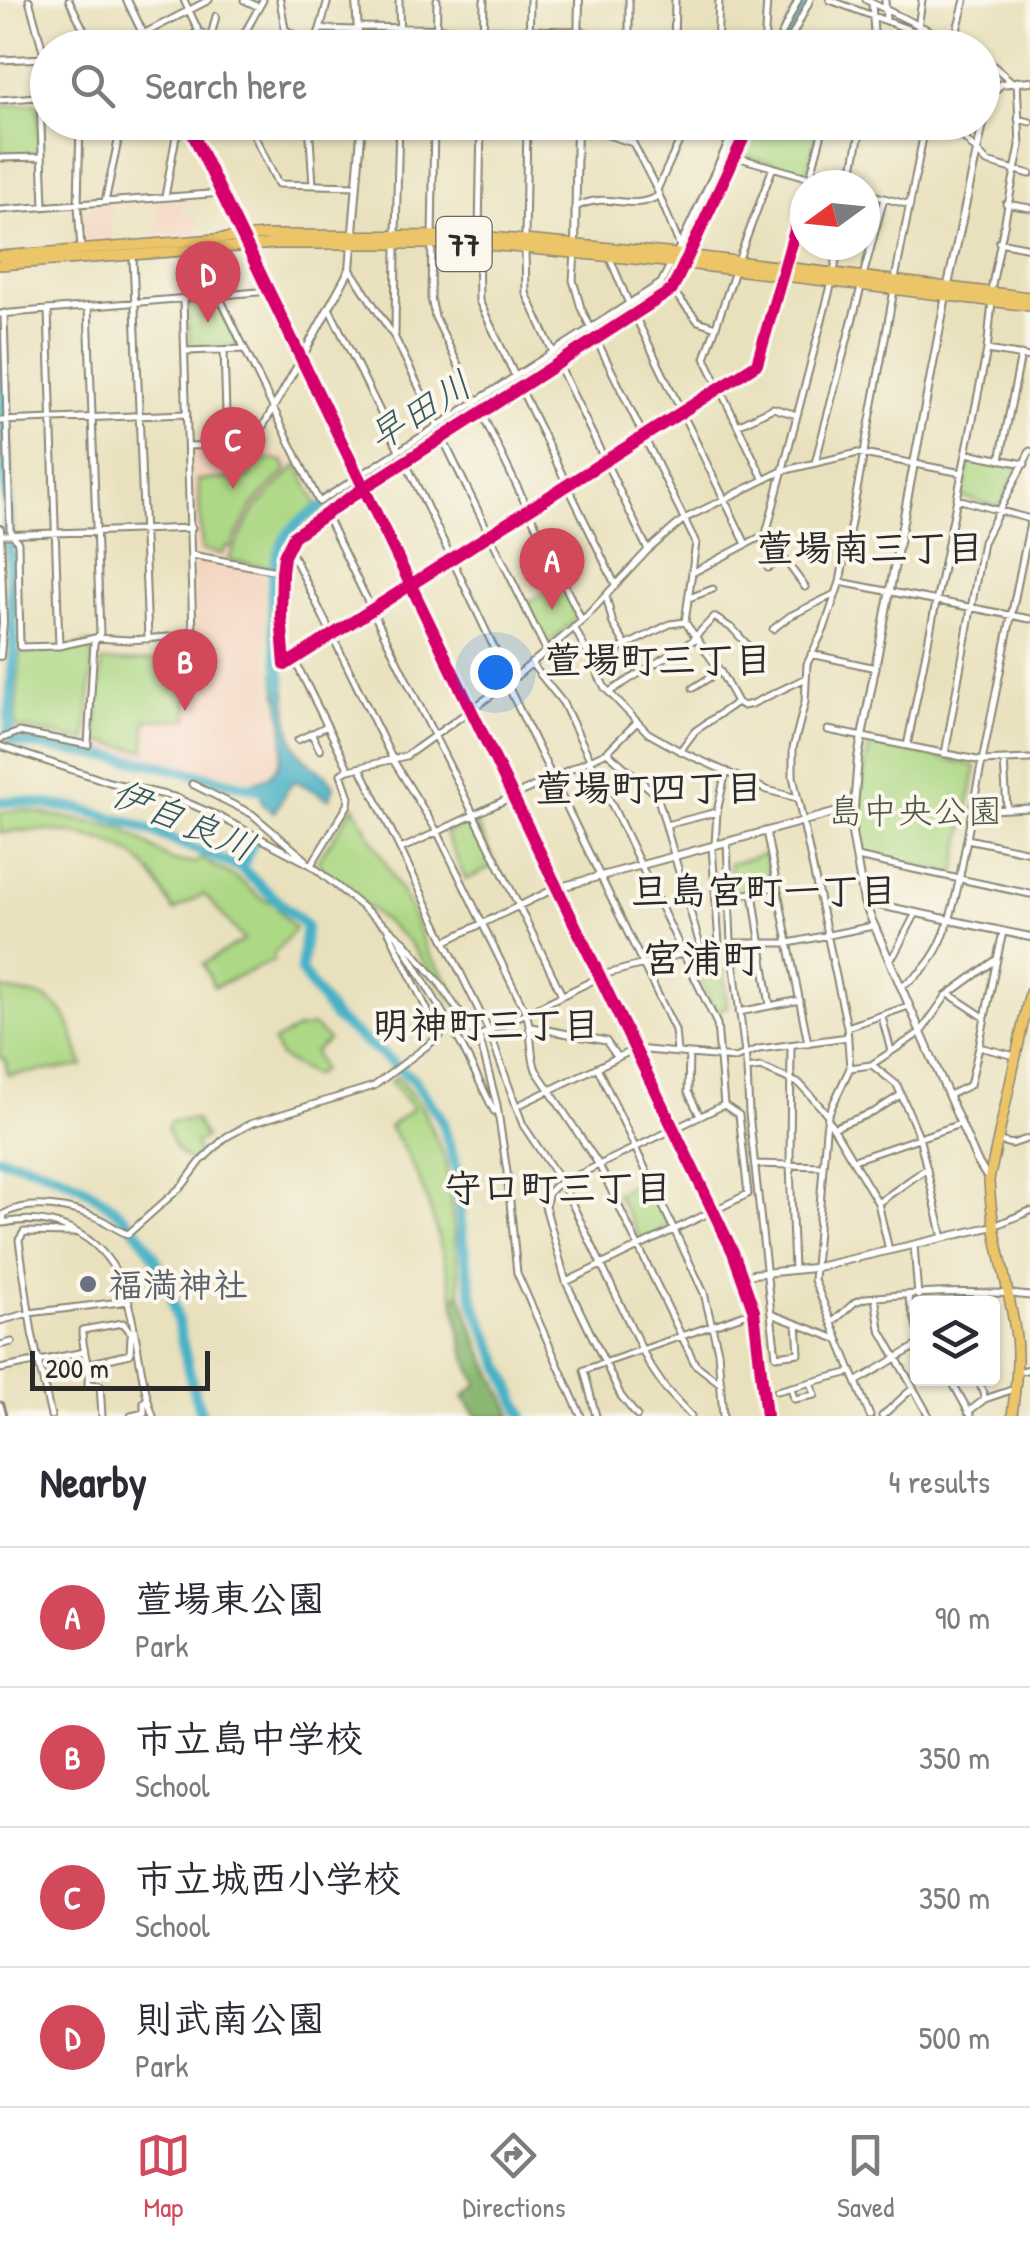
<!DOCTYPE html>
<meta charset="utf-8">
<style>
:root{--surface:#fff;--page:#f2f2f3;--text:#2b2b33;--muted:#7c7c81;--line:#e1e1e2;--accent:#d1495b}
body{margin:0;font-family:"Patrick Hand","Klee One",sans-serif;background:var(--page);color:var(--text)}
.controls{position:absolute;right:30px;bottom:30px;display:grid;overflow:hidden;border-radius:10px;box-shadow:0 2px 8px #0004}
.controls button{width:90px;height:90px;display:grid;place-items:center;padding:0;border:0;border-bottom:2px solid var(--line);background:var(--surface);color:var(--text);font:50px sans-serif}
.compass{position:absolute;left:790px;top:170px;width:90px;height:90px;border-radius:50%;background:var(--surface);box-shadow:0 2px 8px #0004;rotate:255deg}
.scale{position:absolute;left:30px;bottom:25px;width:180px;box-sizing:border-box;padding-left:10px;border:5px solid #2b2b2b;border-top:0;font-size:28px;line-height:35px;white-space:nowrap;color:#2b2b2b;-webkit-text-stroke:8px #fbf7ec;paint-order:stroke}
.you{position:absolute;left:495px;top:672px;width:35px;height:35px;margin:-25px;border:8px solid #fff;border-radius:50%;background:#1a73e8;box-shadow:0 0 0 15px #1a73e833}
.badge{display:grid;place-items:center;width:65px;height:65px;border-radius:50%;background:var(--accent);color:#fff;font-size:32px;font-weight:700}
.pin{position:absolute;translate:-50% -82px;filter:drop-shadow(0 2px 5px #0008)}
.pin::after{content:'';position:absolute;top:52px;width:35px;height:30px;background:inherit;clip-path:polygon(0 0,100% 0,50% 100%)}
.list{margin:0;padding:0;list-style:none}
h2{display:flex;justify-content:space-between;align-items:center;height:130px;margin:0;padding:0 40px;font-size:42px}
h2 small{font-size:32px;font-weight:400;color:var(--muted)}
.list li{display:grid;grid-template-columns:65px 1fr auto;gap:30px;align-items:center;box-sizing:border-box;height:140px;padding:0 40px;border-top:2px solid var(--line)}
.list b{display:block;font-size:38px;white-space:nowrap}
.list p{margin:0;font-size:32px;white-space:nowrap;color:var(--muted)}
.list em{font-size:32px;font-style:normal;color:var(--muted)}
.icon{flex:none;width:55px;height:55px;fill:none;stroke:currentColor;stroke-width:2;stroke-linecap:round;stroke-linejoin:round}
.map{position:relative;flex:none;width:1030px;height:1416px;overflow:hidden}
.search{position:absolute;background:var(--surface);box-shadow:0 2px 8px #0004;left:30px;right:30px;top:30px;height:110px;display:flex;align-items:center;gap:25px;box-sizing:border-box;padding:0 35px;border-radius:55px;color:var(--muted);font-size:38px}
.sheet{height:690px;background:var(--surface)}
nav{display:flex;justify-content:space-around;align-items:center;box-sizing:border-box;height:140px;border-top:2px solid var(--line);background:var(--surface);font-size:28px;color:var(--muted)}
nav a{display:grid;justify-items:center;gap:5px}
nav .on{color:var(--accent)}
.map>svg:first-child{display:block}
</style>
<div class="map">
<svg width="1030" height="1416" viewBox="0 0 1030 1416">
<rect width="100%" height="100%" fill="#fbf7ec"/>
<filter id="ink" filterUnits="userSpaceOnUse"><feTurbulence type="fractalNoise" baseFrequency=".01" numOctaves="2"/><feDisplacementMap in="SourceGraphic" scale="20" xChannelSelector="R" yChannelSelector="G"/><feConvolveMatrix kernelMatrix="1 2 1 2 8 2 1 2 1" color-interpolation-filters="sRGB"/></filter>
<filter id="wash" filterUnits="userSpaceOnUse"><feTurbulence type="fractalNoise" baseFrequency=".0048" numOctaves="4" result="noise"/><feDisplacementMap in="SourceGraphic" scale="40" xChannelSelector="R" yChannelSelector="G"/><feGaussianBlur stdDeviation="2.25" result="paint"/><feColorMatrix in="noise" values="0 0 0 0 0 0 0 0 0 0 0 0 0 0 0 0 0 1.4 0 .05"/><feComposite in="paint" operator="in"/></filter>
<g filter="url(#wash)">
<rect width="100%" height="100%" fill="#e9e1bd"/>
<!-- built -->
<path fill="#f4d3c0" d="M182,199L183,216L197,215L199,234L157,238L158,201Z
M111,204L114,242L86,244L82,209Z
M255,447L288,455L295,468L255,509L228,560L197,554L194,551L191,451Z
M197,558L261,571L267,657L282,746L276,765L257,781L89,748L97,660L195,658L194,560Z"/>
<!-- green -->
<path fill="#add885" stroke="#6c8258" stroke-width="2.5" d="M38,104L39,154L1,155L0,105Z
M808,122L819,125L807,173L739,154L753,123Z
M218,300L238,346L190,348L187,303Z
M250,457L283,461L287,470L252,506L230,548L226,546L222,554L202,550L198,480L250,478Z
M969,460L1020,466L999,507L962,497Z
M298,465L317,505C291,521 277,538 271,568L228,560L255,509Z
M561,583L578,618L547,645L526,603Z
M90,643L93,659L86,741L15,727L20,652L60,649Z
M182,660L189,665L188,719L146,720L145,750L95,741L102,662Z
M870,742L976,766L955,875L861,853L860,795Z
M354,806L409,906L428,953L450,983L465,1016L407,940L320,867L318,860Z
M23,810L122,828L173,861L194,863L202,858C211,867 222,869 233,876C249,885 258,902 277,903V908L295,929L274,954L273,961L214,987L203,964L244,940L204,894L174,911C165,896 156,877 143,864C113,833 41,826 0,833V812Z
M475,820L496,865L466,880L445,833Z
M765,854L772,887L730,898V864Z
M722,947L727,1007L715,1011L689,957Z
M0,988C13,993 26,993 39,996C72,1006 72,1037 83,1066L8,1075L5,1059L0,1057Z
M314,1026L328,1040L314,1052L322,1070L313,1076L280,1057L273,1042L297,1029Z
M397,1077L421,1106L446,1161L461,1294L454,1297C439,1240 426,1174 389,1127L413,1108L390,1082Z
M194,1119L205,1138L195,1143L198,1157L194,1162C178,1157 171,1143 167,1128L170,1122Z
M647,1178L670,1226L642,1242L616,1193Z"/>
<!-- forest -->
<path fill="#8ab872" stroke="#5a724e" stroke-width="2.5" d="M461,1294L479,1345L513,1416H477L463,1397L478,1384C462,1357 459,1328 454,1297Z"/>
<!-- water -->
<path fill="#47b1c6" stroke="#396e78" stroke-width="2.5" d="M284,670C287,696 286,736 300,754C310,767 329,772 334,787L329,799L296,781L292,783L274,812L263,805L261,794L246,789L247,783C303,779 280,709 274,673Z"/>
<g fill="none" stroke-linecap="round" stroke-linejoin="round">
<!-- stream -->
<path stroke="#47b1c6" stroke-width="2.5" d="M4,713L10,715"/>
<!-- river -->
<path stroke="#47b1c6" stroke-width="11" d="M782,48L805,0
M0,331L14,649L9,729L13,741L150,763L262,790
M282,685C276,643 261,573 287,536C296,522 310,515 324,506L669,287L746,122
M0,802L19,801L81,809L137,825L241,868L306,926L301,971L334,1017L413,1079L441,1118L456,1167L462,1238L474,1303L523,1416
M241,868L253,842
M0,1158C79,1173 148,1216 171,1296C183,1336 187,1377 202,1416"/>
</g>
</g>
<g filter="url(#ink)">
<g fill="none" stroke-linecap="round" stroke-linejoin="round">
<!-- minor casing -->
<g stroke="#8a8674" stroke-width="9">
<path id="minor" d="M29,0L45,58
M69,0L93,48
M184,0L199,32L248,48
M244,0L259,7
M280,0L285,29L313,48
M399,0L400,48
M830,0L953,46
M866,0L966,48
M885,0L886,21
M872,3L875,48
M358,27L579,31L658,48
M320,29L328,0
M211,36L216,16
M629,42V0
M238,45L263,0
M953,45L965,0
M313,46L320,29L358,30
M116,48L209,0
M190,48L194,34L199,32
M436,48L437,0
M483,48L484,0
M529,48L530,0
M674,48L675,0
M717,48L719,0
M764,48L767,0
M775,48L798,0
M786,48L810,0
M824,48L826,37
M915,48L922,0
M982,56L1012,82
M0,60L47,58
M40,97L44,207
M0,100L48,96
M1018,119L1030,122
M80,122L78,205L81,249
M257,122L253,133L278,184L357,186
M309,122L313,185
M434,122L431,298L435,317L582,621
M626,122L633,143
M949,122L987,162L1030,174
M577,125L633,143L657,190
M736,157L836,185
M0,158L42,157
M808,185L825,122
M850,185L862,122
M865,193L910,205
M165,197L176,136L189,129
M105,202L120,132L131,134L134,122
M1006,204L1030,208
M576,207C609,190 628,213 658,196
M0,210L222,193
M396,234L399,122
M479,234L481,122
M525,239L527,122
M999,242L1030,248
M478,244L479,301L515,376
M680,246L657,190L688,122
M525,251L526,293L553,352
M677,252L738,122
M575,254L573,280L581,308L696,543L685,622L720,671L737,702
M609,256L629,304
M689,256L751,122
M133,257L148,639
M738,261L773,167
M685,266L672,290C575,352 478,414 381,476C356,493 303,518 289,544C271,577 281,630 285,665L757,364L805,195
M350,269L395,338L438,426
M735,271L705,358L764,480
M834,272L839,245
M863,276L884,198
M895,279L926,122
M672,290L698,321L716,327
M991,290L1020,146L1017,81
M219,296L319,502L661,283L671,263
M329,308L399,450
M48,310L59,646
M4,313L10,529L18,543L20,647L59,646L95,638L130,640L193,635L183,299
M0,314L270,291
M634,314L745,542
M395,335L396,246
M224,350L227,445
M987,350L1030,357
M185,351L245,349
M558,363L648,550
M521,389L615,584
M0,421L187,414
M738,425L773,408L797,415
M442,437L546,650
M188,446L253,444L301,359
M966,453L1025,464
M1000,460L1021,355
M405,461L509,679
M815,463L861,287
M957,499L1030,519
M325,513C402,675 485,833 562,995
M766,534L805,587
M0,535L192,528
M288,545L393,760L438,833L526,1013C533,1032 529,1051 536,1070L599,1165L695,1364L721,1384
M192,555L282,572
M768,568L779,562L780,558
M694,572L766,534L832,282
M840,582L1030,619
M606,596L613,624L625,644
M689,598L713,589
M574,627L605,688L648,733L680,751L767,790L797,798
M773,629L790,616L835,594
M694,638L714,617L733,629L750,648
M811,654L876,668
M295,661L349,770
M593,662L670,624L685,622
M531,663L563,703L717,1024L724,1105L555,1186L549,1192L545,1206L566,1282L621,1396L637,1416
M507,684L675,1030L677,1052
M693,688L720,671
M609,692L695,639
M828,730L982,761L1030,759
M311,733L320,750
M0,739L19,732L88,745L94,643L100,633L88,307
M298,740L327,726
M0,746L109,782L174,797L218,816L311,865L405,942L441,985L471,1030L479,1036L606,974L719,944L712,847
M907,746L987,350L992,302
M680,751L695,731L737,702L743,706L752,704L806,678
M607,752L657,795L701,949
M945,754L983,542L1030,451
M1004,760L1007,809
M361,769L489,1031L523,1125L562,1183L649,1364L665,1388L691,1416
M349,770L406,756L507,684L582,621L648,550L684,519L782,471L858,453L962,473
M192,784L252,814L305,859
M972,811L1030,523
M717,812L726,771
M666,825L717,812L715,845
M766,831L808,1043
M967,839L972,811L1030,808
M727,841L731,943L747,1069L749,1113L771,1314L837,1339
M401,849L607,752L637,722
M857,857L1030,894
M311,865L348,805L349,797L341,774L348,770
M753,893L770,1006
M727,899L777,886
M398,937L461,1044L494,1111
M446,941L556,888
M731,943H789L873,926
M888,959L894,955L916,913
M997,959L1003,932
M900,986C950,964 957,887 967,839L1030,852
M949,994L984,1017
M739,1012L800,1000
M882,1017L891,1051
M531,1027L606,1041L617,1057
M847,1027L909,1006
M479,1036L497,1105L507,1172L517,1273L581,1416
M791,1045L790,1165L794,1270
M689,1054L688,1092L700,1116
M872,1065L897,1085L919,1136L943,1238
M597,1067L704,1293L718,1351L723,1416
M850,1068L871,1065L921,1032L946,996L997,959L979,1047
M747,1069L761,1067L800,1084L828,1115
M949,1095L970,1085L979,1047L1015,1056
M517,1106L635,1049L735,1058L759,1049L848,1037
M828,1119L878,1203L889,1250
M835,1127L874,1112L899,1096
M999,1141L1012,1144L1030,1138
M854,1160L960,1124
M756,1164L823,1166
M878,1203L927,1168
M3,1223L4,1214C29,1199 74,1207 100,1219C110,1224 118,1231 128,1234L183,1185L201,1161L226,1137L250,1124L374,1086L440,1036L389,932
M3,1223C27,1218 50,1220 72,1230C144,1264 129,1352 153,1416
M994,1226L1030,1211
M914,1245L918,1296
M566,1282L748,1194L739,1115L724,1105
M908,1296L918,1330
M875,1297L880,1329L929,1416
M771,1314L776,1356L799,1353L797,1324
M0,1321L29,1313L129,1301
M833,1322L855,1302L866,1298C918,1293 980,1290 1030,1296
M0,1345L12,1342
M91,1363L130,1354L131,1336
M0,1369L84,1352
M1017,1372L1030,1369
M950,1378L971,1416
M978,1378L985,1399
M856,1382L918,1345
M791,1387L794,1399L815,1395L811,1382
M777,1391L851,1372
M0,1405L3,1416
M968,1412L985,1399L1014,1389
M51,1416L32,1333L19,1240L24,1232L74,1233
M102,1416L100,1385L88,1384C90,1363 82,1350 82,1330L123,1323L133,1335
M131,1416L144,1413V1402L147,1399
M596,1416L584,1370L754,1311
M870,1416L814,1280L826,1130L828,1115L850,1068L847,1027L793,776V748L805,702L807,664L824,629L840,582L894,290
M882,1416L913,1388"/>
</g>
<!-- tertiary casing -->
<g stroke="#8a8674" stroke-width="10">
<path id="tertiary" d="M127,0L150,48
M356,0L359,48
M578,48L579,0
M187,122L733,1252L754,1311L766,1416
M575,246L577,122
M302,357L350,269L362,122
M0,529L3,623L0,656
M557,888L852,808
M865,902L1030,937
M989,1180L977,1161L864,902L852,833L858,758L948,285L989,96L1001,84L1030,81
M743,1275L813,1268L994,1226"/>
</g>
<!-- primary casing -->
<g stroke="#8a8674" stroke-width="12">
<path id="primary" d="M0,256L266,235L479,236L678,254L1030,297
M0,265L275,244H478L686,264L1030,306"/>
</g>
<!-- trunk casing -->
<g stroke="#8a8674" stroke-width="12">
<path id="trunk" d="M1012,1416C1015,1390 1019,1363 1016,1337C1009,1284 991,1233 989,1180L1030,992"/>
</g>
<!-- minor -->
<use href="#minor" stroke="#fff" stroke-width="5"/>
<!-- tertiary -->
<use href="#tertiary" stroke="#fff" stroke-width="6"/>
<!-- primary -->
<use href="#primary" stroke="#edc569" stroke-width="9"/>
<!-- trunk -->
<use href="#trunk" stroke="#edc569" stroke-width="9"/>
<!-- cycleway casing -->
<g stroke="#fbf7ec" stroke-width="19">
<path id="cycleway" d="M187,122L733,1252L754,1311L766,1416
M751,122L672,290L361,490L294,536L284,556L282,572L281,616L285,665L757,364L805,195"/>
</g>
<!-- cycleway -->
<use href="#cycleway" stroke="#d6006c" stroke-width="12"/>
</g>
</g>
<!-- markers -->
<circle fill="#6b7280" stroke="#fbf7ec" stroke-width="4" cx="88" cy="1284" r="10"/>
<g text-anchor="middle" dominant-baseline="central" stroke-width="8" stroke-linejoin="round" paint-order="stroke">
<!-- shield labels -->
<rect fill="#fbf7ec" stroke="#696865" stroke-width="2.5" x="436.5" y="217" width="55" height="54" rx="8"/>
<g font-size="32" font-weight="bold" fill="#2b2b2b">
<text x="464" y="244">77</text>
</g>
<!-- park labels -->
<g font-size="35" fill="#4c5642" stroke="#fbf7ec">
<text x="915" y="810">島中央公園</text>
</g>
<!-- worship labels -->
<g font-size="35" font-weight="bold" fill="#5b616d" stroke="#fbf7ec" text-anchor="start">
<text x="108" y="1284">福満神社</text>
</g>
<!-- water labels -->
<g font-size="38" font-style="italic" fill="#355a61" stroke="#fbf7ec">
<text transform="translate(419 410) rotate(-32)">早田川</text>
<text transform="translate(184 819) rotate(23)">伊自良川</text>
</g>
<!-- neighbourhood labels -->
<g font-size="38" font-weight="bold" fill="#2b2b2b" stroke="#fbf7ec">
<text x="870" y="547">萱場南三丁目</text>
<text x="658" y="659">萱場町三丁目</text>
<text x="649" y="787">萱場町四丁目</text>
<text x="764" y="890">旦島宮町一丁目</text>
<text x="486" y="1024">明神町三丁目</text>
<text x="558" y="1187">守口町三丁目</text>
</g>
<!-- quarter labels -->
<g font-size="40" font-weight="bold" fill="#2b2b2b" stroke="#fbf7ec">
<text x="702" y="957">宮浦町</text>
</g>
</g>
</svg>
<div class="controls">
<button><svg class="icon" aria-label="layers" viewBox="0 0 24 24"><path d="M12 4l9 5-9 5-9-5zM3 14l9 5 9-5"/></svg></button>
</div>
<svg class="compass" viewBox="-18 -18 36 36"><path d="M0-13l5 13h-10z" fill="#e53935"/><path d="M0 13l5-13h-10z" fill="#7c7c81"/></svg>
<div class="scale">200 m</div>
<div class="you"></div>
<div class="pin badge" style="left:552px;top:610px">A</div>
<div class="pin badge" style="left:185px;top:711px">B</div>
<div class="pin badge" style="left:233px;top:489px">C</div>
<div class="pin badge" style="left:208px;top:323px">D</div>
<div class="search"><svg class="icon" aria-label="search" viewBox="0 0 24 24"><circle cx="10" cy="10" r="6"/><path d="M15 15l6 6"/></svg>Search here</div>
</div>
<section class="sheet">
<h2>Nearby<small>4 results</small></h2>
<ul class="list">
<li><span class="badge">A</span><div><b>萱場東公園</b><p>Park</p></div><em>90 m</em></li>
<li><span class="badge">B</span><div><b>市立島中学校</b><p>School</p></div><em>350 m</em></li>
<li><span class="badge">C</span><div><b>市立城西小学校</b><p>School</p></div><em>350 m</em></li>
<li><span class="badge">D</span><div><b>則武南公園</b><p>Park</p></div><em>500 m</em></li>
</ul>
</section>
<nav>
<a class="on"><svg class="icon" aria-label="map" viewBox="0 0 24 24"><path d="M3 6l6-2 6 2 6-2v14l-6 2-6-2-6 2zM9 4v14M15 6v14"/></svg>Map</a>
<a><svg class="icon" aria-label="directions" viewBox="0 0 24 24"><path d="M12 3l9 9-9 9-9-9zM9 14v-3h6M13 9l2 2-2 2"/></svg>Directions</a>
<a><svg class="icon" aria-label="saved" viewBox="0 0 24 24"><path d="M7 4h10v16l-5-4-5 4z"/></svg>Saved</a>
</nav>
